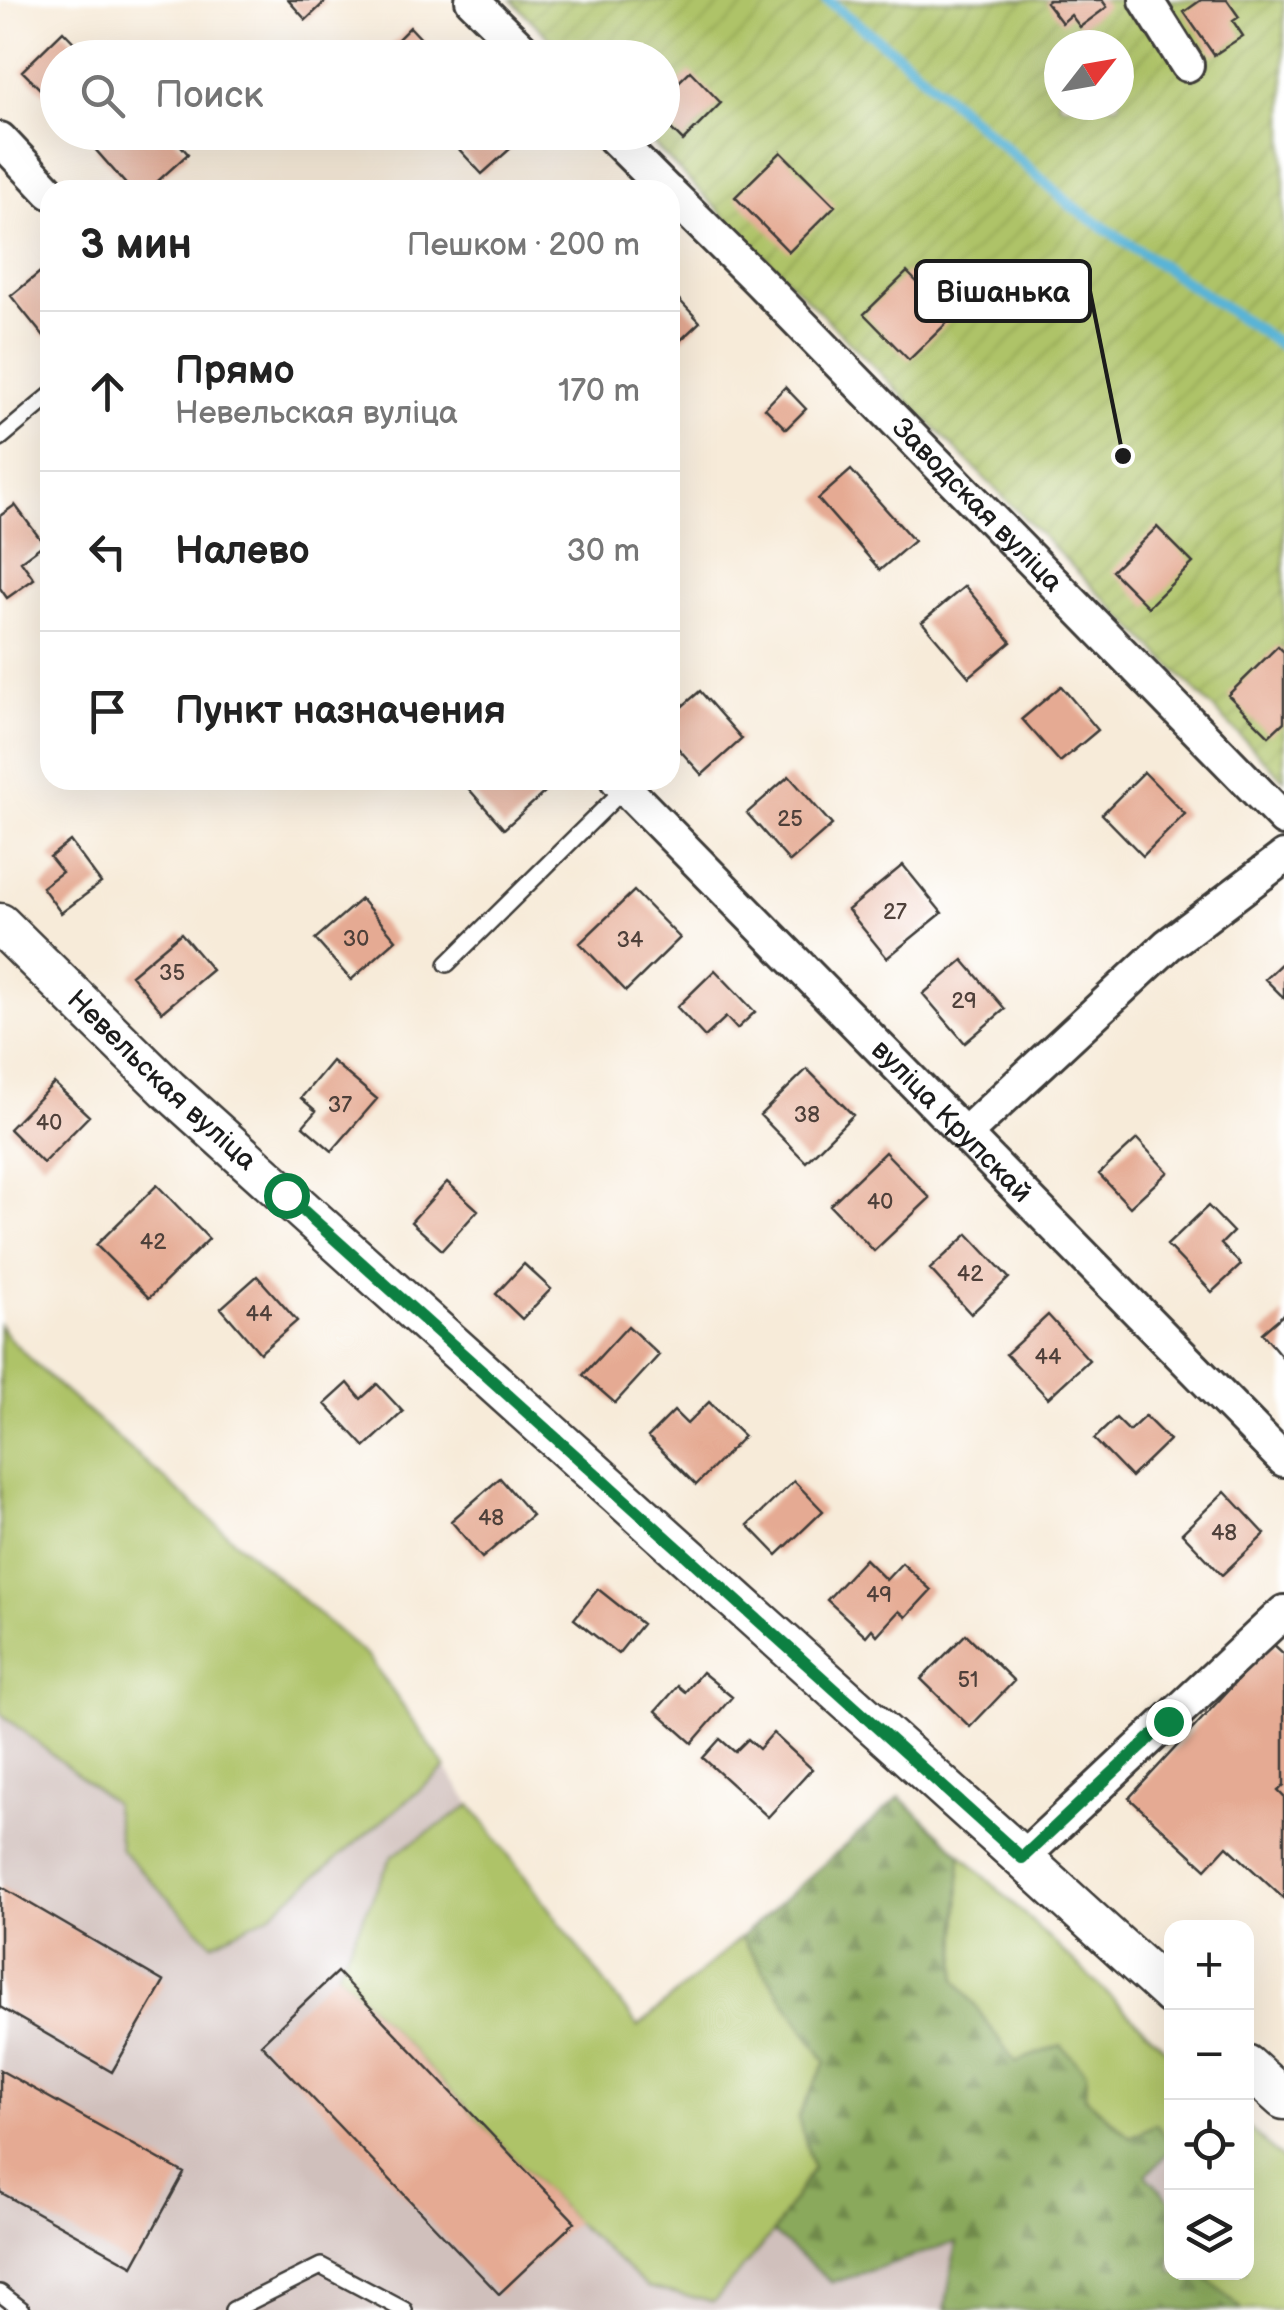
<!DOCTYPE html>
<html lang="ru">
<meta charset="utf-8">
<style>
:root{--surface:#fff;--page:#f2f2f2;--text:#222;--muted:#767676;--line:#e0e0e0}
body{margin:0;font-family:"Balsamiq Sans",sans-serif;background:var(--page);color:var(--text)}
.controls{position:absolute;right:30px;bottom:30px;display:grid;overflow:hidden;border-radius:20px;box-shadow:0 10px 40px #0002}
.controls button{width:90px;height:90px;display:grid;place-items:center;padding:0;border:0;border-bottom:2px solid var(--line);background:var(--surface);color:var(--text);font:50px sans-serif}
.compass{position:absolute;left:1044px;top:30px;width:90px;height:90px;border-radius:50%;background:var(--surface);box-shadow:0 10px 40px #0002;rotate:59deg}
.stop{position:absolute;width:30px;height:30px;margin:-22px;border:8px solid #0b8043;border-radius:50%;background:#fff}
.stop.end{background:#0b8043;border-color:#fff;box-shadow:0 2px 10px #0008}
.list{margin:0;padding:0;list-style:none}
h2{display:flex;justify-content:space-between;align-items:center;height:130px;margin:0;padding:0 40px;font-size:42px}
h2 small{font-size:32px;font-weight:400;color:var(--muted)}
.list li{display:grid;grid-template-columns:65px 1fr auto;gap:30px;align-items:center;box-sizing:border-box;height:160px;padding:0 40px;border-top:2px solid var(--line)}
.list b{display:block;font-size:38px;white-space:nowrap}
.list p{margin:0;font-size:32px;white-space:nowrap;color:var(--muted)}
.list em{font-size:32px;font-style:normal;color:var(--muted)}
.icon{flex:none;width:55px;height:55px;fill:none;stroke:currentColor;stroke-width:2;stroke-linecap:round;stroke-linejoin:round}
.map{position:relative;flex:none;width:1284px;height:2310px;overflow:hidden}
.search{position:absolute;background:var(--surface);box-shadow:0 10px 40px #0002;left:40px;top:40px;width:640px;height:110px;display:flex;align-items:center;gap:25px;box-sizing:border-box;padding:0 35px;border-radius:55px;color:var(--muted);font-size:38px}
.panel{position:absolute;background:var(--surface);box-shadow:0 10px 40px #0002;left:40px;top:180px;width:640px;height:610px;border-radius:30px}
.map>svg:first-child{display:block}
</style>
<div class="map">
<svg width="1284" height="2310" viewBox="0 0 1284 2310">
<defs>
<pattern id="forest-firs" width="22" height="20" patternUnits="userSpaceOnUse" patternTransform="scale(2.5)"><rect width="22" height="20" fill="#8aa95c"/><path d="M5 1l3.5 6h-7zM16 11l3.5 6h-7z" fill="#70894b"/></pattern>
<pattern id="garden-furrows" width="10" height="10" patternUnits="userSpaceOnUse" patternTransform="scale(2.5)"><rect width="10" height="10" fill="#aec367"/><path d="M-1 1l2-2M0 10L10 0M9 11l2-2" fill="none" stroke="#95a759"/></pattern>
</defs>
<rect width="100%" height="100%" fill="#fff"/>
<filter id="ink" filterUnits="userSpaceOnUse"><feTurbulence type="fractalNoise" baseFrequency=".01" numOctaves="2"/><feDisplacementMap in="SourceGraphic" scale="20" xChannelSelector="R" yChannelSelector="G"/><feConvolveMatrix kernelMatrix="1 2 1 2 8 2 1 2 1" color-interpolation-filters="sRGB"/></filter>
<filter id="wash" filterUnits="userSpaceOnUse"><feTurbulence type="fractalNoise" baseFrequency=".0048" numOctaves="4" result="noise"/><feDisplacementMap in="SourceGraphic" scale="40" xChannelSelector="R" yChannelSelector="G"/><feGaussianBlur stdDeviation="2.25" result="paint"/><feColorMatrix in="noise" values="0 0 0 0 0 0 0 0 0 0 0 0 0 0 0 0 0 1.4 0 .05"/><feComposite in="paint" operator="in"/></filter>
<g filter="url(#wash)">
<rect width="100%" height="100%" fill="#f7ebd9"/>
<!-- industrial -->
<path fill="#d0c0bc" d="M0,1325L8,1337L56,1384L370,1659L471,1805L638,2027L900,1797L1171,2054L1172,2272H1246L1247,2126L1284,2161V2310H0Z"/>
<!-- green -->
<path fill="#aec367" stroke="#657042" stroke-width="2.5" d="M0,1325L8,1337L56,1384L370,1659L446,1768L269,1915L212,1943L121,1850L113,1803L0,1713Z
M471,1805L638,2027L741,1937L826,2062L798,2117L813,2167L773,2233L713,2302L647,2287L575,2222L337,1972L392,1856Z
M961,1854L1171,2054V2144L1156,2124L1130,2137L1085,2096L1015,2063L956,1979Z
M1247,2126L1284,2161V2310H1243L1201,2273L1246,2272Z"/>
<!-- forest -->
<path fill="url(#forest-firs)" stroke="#53623c" stroke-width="2.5" d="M900,1797L961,1854L956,1979L1015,2062L1061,2045L1086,2072L1085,2097L1130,2137L1156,2124L1171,2144V2149L1146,2175L1171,2201L1172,2272L1201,2273L1243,2310H945L956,2242L832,2283L773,2233L813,2168L798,2117L826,2062L741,1937Z"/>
<!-- garden -->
<path fill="url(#garden-furrows)" stroke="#657042" stroke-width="2.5" fill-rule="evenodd" d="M511,0H1284V780L642,133L662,132V58L568,57ZM1059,45H1119V105H1059Z"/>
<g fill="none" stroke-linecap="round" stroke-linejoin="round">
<!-- stream -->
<path stroke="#59b4d7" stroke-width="11" d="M827,0L901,57L1073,207L1284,347"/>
</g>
<g id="blocks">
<!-- building -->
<path fill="#e5aa93" d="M288,0H327L306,20Z
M1049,0H1102L1107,7L1080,27L1071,15L1062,23L1046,2Z
M1201,0H1227L1239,17L1233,21L1243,36L1214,55L1184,12Z
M410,27L439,58H379Z
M63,31L89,58H58V107L22,71Z
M690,71L721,103L683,141L662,120V98Z
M114,132H169L188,154L148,190H131L95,149Z
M473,132H515L521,139L482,174L457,147Z
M781,152L835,206L789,252L735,197Z
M50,264V332L44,337L11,296Z
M907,272L952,318L909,360L864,314Z
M670,290L700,322L670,350Z
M785,387L806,409L786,429L765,408Z
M851,470L914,541L880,570L818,499Z
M15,505L44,544L21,561L34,579L7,598L0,588V516Z
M1157,527L1193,563L1148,607L1112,571Z
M965,586L1011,642L969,677L922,622Z
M1278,646L1284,652V722L1269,736L1228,695Z
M1061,686L1098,730L1060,762L1022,719Z
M700,691L742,739L702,775L670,739V717Z
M1144,772L1185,814L1143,856L1102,814Z
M789,776L832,825L790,862L747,813Z
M461,780H534L545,792L504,829Z
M70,841L101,883L61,913L42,887L62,872L50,857Z
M903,865L942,913L887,958L848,910Z
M634,891L680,938L626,991L580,943Z
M361,899L396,940L351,980L315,939Z
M181,933L212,970L162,1012L131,975Z
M963,960L1005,1009L965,1043L923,994Z
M1284,961V998L1265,979Z
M715,970L755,1012L737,1029L726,1017L705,1037L677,1007Z
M332,1061L377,1099L332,1151L303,1126L316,1111L301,1098Z
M807,1069L853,1115L806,1162L760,1115Z
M54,1083L89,1116L43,1163L9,1129Z
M1137,1139L1168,1172L1130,1207L1099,1174Z
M885,1152L930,1198L874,1251L830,1205Z
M447,1182L478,1210L442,1250L411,1222Z
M157,1185L209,1239L149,1298L96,1245Z
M1208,1206L1233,1232L1221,1244L1241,1265L1212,1292L1167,1245Z
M968,1234L1009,1278L971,1314L930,1269Z
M524,1264L551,1289L522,1319L496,1294Z
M257,1276L297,1321L260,1353L221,1308Z
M1284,1314V1359L1262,1333Z
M1048,1315L1089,1360L1048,1398L1006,1354Z
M628,1326L659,1355L615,1403L583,1375Z
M348,1383L361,1399L377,1384L403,1412L365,1447L325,1404Z
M709,1402L744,1436L696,1485L648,1437L674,1411L687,1424Z
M1145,1416L1169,1440L1131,1477L1094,1439L1116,1418L1129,1431Z
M500,1478L532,1515L482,1558L451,1521Z
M794,1481L823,1511L777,1555L748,1525Z
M1225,1491L1265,1534L1222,1575L1182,1533Z
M865,1559L886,1580L902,1563L931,1590L906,1617L899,1611L877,1635L872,1629L866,1636L827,1600Z
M598,1589L642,1624L618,1654L574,1619Z
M966,1634L1014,1681L970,1727L921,1679Z
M1272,1643L1284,1654V1785L1278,1791L1284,1797V1899L1227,1846L1206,1869L1129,1798Z
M702,1672L732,1697L692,1743L656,1711L678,1686L685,1692Z
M773,1733L812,1769L768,1817L703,1758L720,1739L735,1752L748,1739L759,1749Z
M0,1886L164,1982L112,2072L0,2007Z
M337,1972L575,2222L499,2294L261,2044Z
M0,2070L184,2173L133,2266L0,2192Z"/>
</g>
</g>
<g filter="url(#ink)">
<use href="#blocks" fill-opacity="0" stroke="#3d3b38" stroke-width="2.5"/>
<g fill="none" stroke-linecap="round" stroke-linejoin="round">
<!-- service casing -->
<g stroke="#3d3b38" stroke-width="20">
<path id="service" d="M0,438L50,396
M447,964L625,788
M0,2293L22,2310
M233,2310L321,2266L404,2310"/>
</g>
<!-- minor casing -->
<g stroke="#3d3b38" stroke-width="38">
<g id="minor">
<path d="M472,0L531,58"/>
<path d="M1146,0L1187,65"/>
<path d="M608,132L666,190"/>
<path d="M0,139L50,192"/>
<path id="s1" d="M670,193L757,279L1284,819"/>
<path id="s2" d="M617,780L1284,1460"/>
<path d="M965,1134L1168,945L1284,857"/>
<path d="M1022,1858L1284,1612"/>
</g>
</g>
<!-- tertiary casing -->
<g stroke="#3d3b38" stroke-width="45">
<g id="tertiary">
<path id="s3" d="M0,924L168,1089L1022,1858L1172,1995"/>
<path d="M1246,2065L1284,2099"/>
</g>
</g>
<!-- service -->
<use href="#service" stroke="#fff" stroke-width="15"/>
<!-- minor -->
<use href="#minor" stroke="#fff" stroke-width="32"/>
<!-- tertiary -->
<use href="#tertiary" stroke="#fff" stroke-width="40"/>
</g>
</g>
<g fill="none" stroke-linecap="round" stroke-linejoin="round" filter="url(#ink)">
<!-- route -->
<path stroke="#0b8043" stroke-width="12" d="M286,1195L1022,1858L1168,1721"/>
</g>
<g text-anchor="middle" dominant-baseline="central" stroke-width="10" stroke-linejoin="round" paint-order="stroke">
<!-- number labels -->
<g font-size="22" fill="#4e403a">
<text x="790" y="819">25</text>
<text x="895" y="912">27</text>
<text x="356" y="939">30</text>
<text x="630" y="940">34</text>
<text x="172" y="973">35</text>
<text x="964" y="1001">29</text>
<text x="340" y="1105">37</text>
<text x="807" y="1115">38</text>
<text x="49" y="1123">40</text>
<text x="880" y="1202">40</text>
<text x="153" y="1242">42</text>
<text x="970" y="1274">42</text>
<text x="259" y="1314">44</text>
<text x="1048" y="1357">44</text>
<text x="491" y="1518">48</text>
<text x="1224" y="1533">48</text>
<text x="879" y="1595">49</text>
<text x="968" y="1680">51</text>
</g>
<!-- street labels -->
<g font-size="28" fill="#1c1c1c" stroke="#fff">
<text stroke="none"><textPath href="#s1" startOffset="438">Заводская вуліца</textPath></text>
<text stroke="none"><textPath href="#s3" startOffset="225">Невельская вуліца</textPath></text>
<text stroke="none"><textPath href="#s2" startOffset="478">вуліца Крупскай</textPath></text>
</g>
</g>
<!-- callouts -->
<path fill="none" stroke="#1c1c1c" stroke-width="4" d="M1123 456L1090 291"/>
<circle fill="#1c1c1c" stroke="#fff" stroke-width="4" cx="1123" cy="456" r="10"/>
<rect fill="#fff" stroke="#1c1c1c" stroke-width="4" x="916" y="261" width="174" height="60" rx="10"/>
<g font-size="30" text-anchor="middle" font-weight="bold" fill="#1c1c1c">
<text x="1003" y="302">Вішанька</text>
</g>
</svg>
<div class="controls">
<button>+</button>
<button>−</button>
<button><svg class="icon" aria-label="locate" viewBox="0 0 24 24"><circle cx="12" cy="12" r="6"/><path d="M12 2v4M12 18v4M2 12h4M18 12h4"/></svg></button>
<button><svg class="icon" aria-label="layers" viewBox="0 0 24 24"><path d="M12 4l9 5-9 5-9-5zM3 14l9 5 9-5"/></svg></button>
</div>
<svg class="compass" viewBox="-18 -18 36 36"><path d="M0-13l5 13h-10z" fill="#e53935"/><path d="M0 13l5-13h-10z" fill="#767676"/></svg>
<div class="stop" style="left:286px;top:1195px"></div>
<div class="stop end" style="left:1168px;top:1721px"></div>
<div class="search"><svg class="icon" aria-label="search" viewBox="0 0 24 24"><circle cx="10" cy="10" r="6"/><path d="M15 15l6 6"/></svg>Поиск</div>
<section class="panel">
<h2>3 мин<small>Пешком · 200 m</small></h2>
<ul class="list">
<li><svg class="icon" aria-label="ahead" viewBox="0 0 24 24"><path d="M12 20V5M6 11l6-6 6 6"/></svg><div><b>Прямо</b><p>Невельская вуліца</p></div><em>170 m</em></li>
<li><svg class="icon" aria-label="left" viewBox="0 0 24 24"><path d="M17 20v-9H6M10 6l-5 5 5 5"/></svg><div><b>Налево</b></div><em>30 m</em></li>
<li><svg class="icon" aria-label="arrive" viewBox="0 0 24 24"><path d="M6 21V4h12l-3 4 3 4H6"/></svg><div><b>Пункт назначения</b></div></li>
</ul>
</section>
</div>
